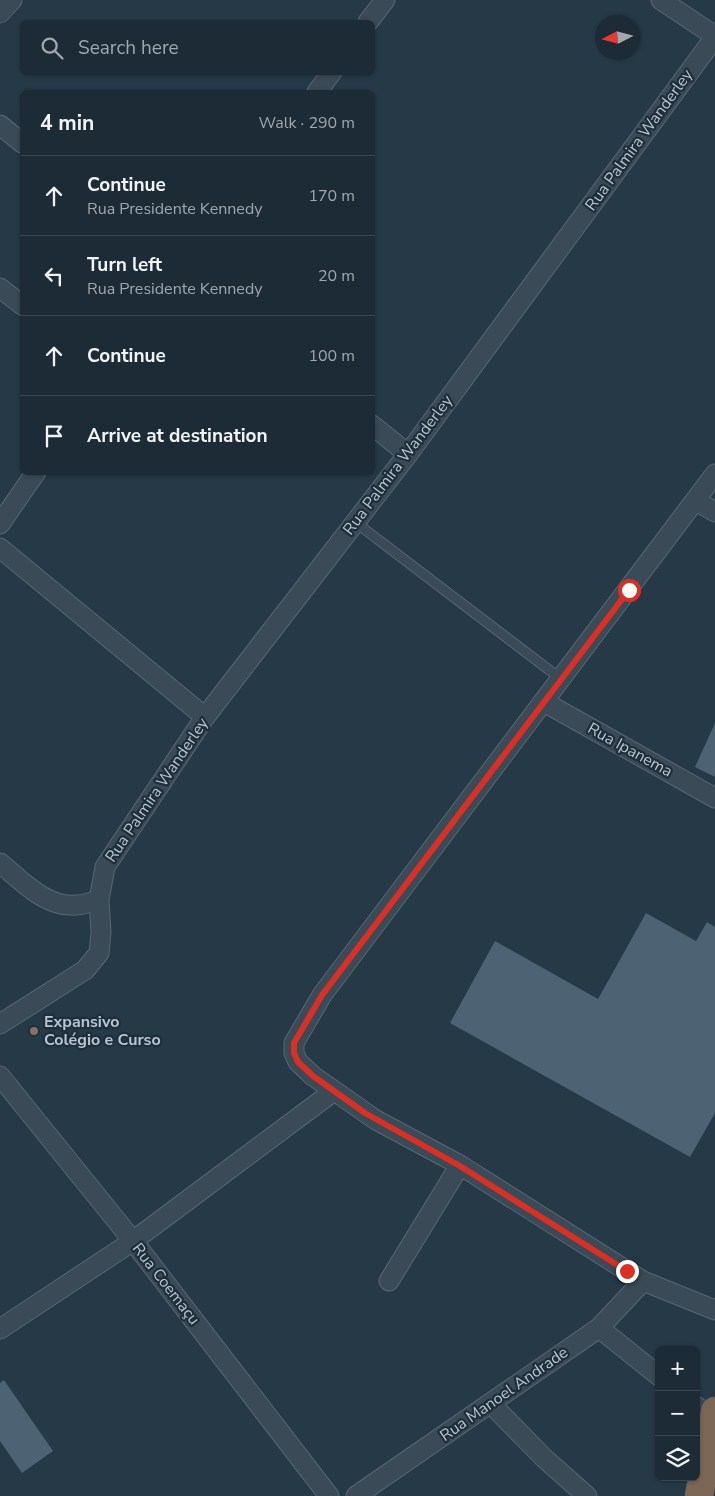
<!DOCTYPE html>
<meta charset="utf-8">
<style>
:root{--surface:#1c2b35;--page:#25333d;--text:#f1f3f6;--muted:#a0a7ad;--line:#3a4750}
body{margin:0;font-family:"Nunito Sans",sans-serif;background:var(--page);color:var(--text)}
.controls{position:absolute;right:15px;bottom:15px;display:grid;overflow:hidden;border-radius:8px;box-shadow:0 1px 4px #0004}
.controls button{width:45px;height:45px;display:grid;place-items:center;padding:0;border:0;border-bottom:1px solid var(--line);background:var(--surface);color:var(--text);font:25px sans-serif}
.compass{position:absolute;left:595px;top:15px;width:45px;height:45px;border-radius:50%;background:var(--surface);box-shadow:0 1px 4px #0004;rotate:264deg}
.stop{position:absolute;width:15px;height:15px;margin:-11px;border:4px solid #d93025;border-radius:50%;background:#fff}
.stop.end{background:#d93025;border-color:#fff;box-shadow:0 1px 5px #0008}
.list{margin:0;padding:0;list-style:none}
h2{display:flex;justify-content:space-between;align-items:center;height:65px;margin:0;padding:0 20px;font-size:21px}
h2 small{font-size:16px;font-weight:400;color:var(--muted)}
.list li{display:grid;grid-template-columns:32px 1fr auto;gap:15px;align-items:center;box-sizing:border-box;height:80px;padding:0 20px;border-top:1px solid var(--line)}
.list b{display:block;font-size:19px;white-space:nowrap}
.list p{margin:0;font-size:16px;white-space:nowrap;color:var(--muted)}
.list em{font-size:16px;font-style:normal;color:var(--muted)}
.icon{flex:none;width:28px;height:28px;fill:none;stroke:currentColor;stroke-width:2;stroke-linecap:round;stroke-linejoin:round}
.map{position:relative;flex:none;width:715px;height:1496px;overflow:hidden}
.search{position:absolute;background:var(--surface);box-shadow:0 1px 4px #0004;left:20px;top:20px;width:355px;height:55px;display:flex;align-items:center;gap:12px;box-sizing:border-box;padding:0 18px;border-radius:8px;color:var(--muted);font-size:19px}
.panel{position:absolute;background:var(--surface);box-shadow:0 1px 4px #0004;left:20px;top:90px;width:355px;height:385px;border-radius:8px}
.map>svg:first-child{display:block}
</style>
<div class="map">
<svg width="715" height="1496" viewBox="0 0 715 1496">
<rect width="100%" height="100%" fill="#253947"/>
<!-- building -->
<path fill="#4d6272" d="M715,723V777L695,767Z
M646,913L696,941L707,922L715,927V1113L690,1157L450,1023L495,941L598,999Z
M4,1380L53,1451L22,1473L0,1441V1383Z"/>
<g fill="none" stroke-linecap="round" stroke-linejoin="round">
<!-- lane casing -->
<g stroke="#586773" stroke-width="11">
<path id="lane" d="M355,522L561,679"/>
</g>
<!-- street casing -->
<g stroke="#586773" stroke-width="21">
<path id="street" d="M661,0L715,36
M0,13L12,0
M368,22L385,0
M317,92L332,72
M0,125L22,143
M0,288L22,305
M372,425L408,454
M715,474L322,995L294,1043V1053L298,1062L313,1076L376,1120L460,1165L643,1281L715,1310
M696,501L715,512
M0,524L36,472
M0,548L205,717
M544,702L715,798
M0,863C21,880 46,908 76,905C83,905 91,902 99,900
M0,1024L85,970L99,953L101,932L99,900L105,867L205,717L408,454L715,37
M0,1076L133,1241L329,1496
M389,1281L460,1165
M599,1328L659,1376
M0,1329L133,1241L334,1091
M491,1404L544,1458L587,1496
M696,1406L714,1420
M356,1496L599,1328L643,1281"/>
</g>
<!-- highway casing -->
<g stroke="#445460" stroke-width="29">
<path id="highway" d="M699,1496L715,1411"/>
</g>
<!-- lane -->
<use href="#lane" stroke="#3a4a56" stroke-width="9"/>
<!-- street -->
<use href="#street" stroke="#3a4a56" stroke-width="19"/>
<!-- highway -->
<use href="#highway" stroke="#7c6756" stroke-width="28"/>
</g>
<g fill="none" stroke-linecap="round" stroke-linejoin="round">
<!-- route -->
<path stroke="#d93025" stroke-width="6" d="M627,1271L460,1166L365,1113L313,1076L298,1062L294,1053V1043L322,995L629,590"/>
</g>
<!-- markers -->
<circle fill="#8d6e63" stroke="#1e2f3b" stroke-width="2" cx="34" cy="1031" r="5"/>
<g text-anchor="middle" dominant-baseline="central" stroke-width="4.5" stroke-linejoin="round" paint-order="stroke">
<!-- street labels -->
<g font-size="16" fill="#b8c4cf" stroke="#1e2f3b">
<text transform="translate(639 140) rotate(-54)">Rua Palmira Wanderley</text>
<text transform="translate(398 465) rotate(-53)">Rua Palmira Wanderley</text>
<text transform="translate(630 750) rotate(29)">Rua Ipanema</text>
<text transform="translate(157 790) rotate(-56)">Rua Palmira Wanderley</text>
<text transform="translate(166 1284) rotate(52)">Rua Coemaçu</text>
<text transform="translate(504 1394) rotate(-35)">Rua Manoel Andrade</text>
</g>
<!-- poi labels -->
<g font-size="16" font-weight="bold" fill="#b8c4cf" stroke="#1e2f3b" text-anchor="start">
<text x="44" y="1022">Expansivo<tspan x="44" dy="18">Colégio e Curso</tspan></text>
</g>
</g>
</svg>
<div class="controls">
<button>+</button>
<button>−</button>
<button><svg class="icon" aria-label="layers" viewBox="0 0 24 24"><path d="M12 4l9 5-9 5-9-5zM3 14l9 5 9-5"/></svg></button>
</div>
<svg class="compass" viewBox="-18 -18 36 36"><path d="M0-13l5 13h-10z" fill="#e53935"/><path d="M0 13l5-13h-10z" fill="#a0a7ad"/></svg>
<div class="stop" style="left:629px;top:590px"></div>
<div class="stop end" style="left:627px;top:1271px"></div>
<div class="search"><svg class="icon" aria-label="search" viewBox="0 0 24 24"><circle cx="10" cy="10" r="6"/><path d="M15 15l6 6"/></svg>Search here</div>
<section class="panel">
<h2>4 min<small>Walk · 290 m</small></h2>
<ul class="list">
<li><svg class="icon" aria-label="ahead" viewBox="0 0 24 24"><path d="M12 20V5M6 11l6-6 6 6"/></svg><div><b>Continue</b><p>Rua Presidente Kennedy</p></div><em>170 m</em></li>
<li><svg class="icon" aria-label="left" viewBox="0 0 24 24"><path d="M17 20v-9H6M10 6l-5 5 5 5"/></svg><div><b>Turn left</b><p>Rua Presidente Kennedy</p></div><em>20 m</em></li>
<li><svg class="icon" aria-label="ahead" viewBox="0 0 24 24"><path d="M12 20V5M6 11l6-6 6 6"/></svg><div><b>Continue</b></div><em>100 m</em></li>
<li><svg class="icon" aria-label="arrive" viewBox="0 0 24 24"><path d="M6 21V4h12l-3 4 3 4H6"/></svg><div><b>Arrive at destination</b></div></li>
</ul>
</section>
</div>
